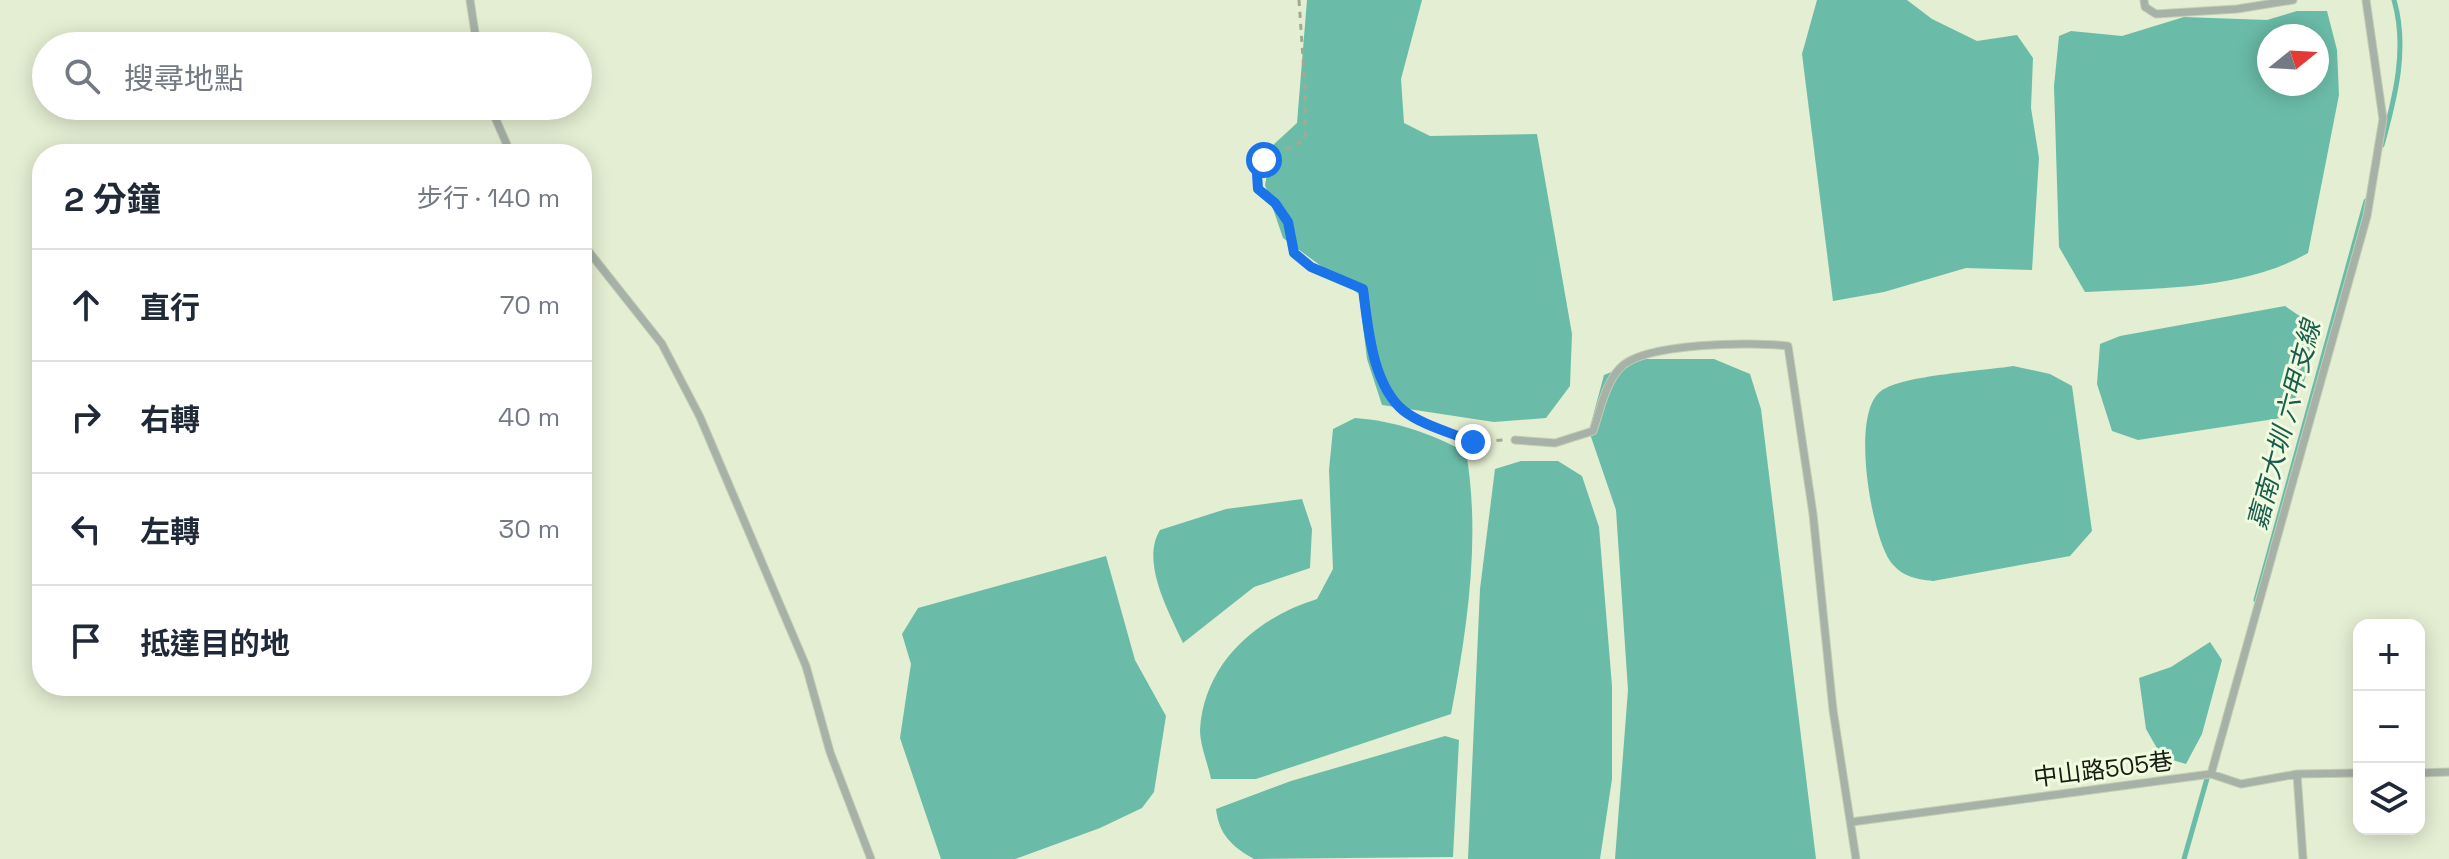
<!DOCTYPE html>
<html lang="zh-TW">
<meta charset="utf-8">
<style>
:root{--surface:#fff;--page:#f6f6f7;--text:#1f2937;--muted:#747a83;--line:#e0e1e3}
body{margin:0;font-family:"Space Grotesk","Noto Sans TC",sans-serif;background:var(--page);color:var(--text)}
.controls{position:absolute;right:24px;bottom:24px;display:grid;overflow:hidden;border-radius:16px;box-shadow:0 4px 20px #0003}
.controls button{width:72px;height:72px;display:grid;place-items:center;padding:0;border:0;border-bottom:2px solid var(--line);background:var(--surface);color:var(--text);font:40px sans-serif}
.compass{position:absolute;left:2257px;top:24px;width:72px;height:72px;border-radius:50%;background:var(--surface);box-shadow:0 4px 20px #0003;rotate:72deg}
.stop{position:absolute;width:24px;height:24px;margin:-18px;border:6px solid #1a73e8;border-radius:50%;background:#fff}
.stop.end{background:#1a73e8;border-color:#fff;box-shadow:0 2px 8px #0008}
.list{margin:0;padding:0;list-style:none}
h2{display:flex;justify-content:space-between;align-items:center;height:104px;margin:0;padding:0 32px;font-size:34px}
h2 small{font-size:26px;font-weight:400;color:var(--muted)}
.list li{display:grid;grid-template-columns:52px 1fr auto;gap:24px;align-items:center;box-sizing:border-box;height:112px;padding:0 32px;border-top:2px solid var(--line)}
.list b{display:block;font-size:30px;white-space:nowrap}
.list em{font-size:26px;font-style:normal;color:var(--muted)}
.icon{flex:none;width:44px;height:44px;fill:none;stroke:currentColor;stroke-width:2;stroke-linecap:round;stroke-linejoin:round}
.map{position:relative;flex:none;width:2449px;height:859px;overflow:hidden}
.search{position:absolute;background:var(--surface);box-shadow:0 4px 20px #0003;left:32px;top:32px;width:560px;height:88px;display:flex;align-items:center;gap:20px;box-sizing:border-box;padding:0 28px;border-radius:44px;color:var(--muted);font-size:30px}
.panel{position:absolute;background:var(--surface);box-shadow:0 4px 20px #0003;left:32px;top:144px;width:560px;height:552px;border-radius:32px}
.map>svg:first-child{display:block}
</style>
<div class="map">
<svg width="2449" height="859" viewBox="0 0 2449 859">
<rect width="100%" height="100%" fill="#e4eed2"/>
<!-- water -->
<path fill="#6abca8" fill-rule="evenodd" d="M1307,0H1422L1401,79L1404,123L1430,136L1537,134L1572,334L1570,386L1546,418L1494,422L1382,405L1367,359L1359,294L1283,238L1265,185L1272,146L1297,123Z
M1817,0H1907L1932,19L1977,41L2017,35L2033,58L2031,108L2039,158L2032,270L1966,268L1884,292L1833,301L1802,54Z
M2297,11H2327L2337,50L2339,95L2308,253C2243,290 2159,288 2085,292L2059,247L2054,86L2059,36L2071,31L2122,36L2184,17L2267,20ZM2269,36H2317V84H2269Z
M2285,306L2307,321C2314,363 2308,385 2281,418L2138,440L2112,431L2097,384L2100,344L2120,336Z
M1644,359H1714L1750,374L1761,409L1816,859H1615L1628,690L1616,510L1589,431L1604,375Z
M2013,366L2050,374L2072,386L2092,531L2070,556L1933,581C1915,579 1901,576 1890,561C1871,533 1850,413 1881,391C1903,375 1983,371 2013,366Z
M1355,418C1396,421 1429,433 1466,452C1481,537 1467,630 1451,714L1256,779H1211C1208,764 1200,745 1200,730C1204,662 1258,617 1317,599L1333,569L1329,470L1333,429Z
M1521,461H1558L1582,476L1599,527L1612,686V779L1600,859H1468L1480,589L1495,469Z
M1302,499L1312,529L1310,568L1254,587L1183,643C1170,614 1140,562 1160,530L1226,509Z
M1106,556L1135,660L1166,716L1154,792L1142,808L1100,828L1015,859H941L900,738L911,664L902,634L918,608Z
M2210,642L2222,660L2202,734L2186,764L2162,757L2146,729L2139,678L2171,667Z
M1445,736L1459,740L1453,857L1254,859C1231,846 1219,834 1216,809L1291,781Z"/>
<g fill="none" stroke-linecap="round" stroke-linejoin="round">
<!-- stream -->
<path stroke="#6abca8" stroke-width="5" d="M2382,145C2395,98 2408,48 2394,0
M2256,600L2366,201
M2184,859L2208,775"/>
<!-- lane casing -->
<g stroke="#c3ccb3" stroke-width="9">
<path id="lane" d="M470,0L477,46
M2144,0L2145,7L2156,14L2237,9L2293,0
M490,106L511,154
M582,243L662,344L700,417L806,666L830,752L871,859
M1515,440L1555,443L1593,431C1600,411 1605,384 1620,368C1644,342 1753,342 1788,346L1813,514L1833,710L1856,859
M2419,773L2449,772
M2211,774L2367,216L2383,119L2366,0
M2297,774L2303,859
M1851,822L2211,774L2241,784L2297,774L2359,773"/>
</g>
<!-- path -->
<path stroke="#a2a993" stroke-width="3" stroke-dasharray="6 6" stroke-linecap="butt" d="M1299,0L1305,88V140C1280,153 1256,157 1258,189L1275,203L1288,222L1294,253L1311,267L1363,289L1375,358L1391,398L1406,413L1473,442L1503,440"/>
<!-- lane -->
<use href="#lane" stroke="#a6b1a7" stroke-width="7"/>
</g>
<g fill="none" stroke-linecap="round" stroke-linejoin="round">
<!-- route -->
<path stroke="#1a73e8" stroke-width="10" d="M1264,160L1257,174L1258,189L1275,203L1288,222L1294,253L1311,267L1363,289C1368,327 1372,385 1404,411C1422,425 1452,433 1473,442"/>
</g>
<g text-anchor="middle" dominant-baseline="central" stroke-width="6" stroke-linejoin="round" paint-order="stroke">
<!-- street labels -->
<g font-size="24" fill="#181b11" stroke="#f1fbdf">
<text transform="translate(2103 769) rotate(-7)">中山路505巷</text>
</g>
<!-- water labels -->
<g font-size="26" font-style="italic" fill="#1a5d4f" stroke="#f1fbdf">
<text transform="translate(2284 425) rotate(-75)">嘉南大圳 六甲支線</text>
</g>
</g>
</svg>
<div class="controls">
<button>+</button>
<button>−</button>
<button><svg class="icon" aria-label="layers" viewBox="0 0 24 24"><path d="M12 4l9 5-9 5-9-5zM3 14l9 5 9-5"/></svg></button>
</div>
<svg class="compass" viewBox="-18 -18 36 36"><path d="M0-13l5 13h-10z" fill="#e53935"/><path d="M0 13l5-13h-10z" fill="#747a83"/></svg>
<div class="stop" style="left:1264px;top:160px"></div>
<div class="stop end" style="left:1473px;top:442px"></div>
<div class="search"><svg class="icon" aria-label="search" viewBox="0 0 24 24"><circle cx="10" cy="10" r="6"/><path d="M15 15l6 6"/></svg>搜尋地點</div>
<section class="panel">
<h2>2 分鐘<small>步行 · 140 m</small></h2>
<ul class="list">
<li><svg class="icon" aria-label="ahead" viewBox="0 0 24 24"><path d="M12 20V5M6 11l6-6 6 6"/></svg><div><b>直行</b></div><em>70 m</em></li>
<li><svg class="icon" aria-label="right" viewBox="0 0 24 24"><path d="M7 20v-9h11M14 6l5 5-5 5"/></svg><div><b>右轉</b></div><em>40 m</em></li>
<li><svg class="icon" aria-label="left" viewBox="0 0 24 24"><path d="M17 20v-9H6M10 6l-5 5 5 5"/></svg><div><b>左轉</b></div><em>30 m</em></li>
<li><svg class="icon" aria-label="arrive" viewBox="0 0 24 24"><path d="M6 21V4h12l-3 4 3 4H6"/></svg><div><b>抵達目的地</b></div></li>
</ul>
</section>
</div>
